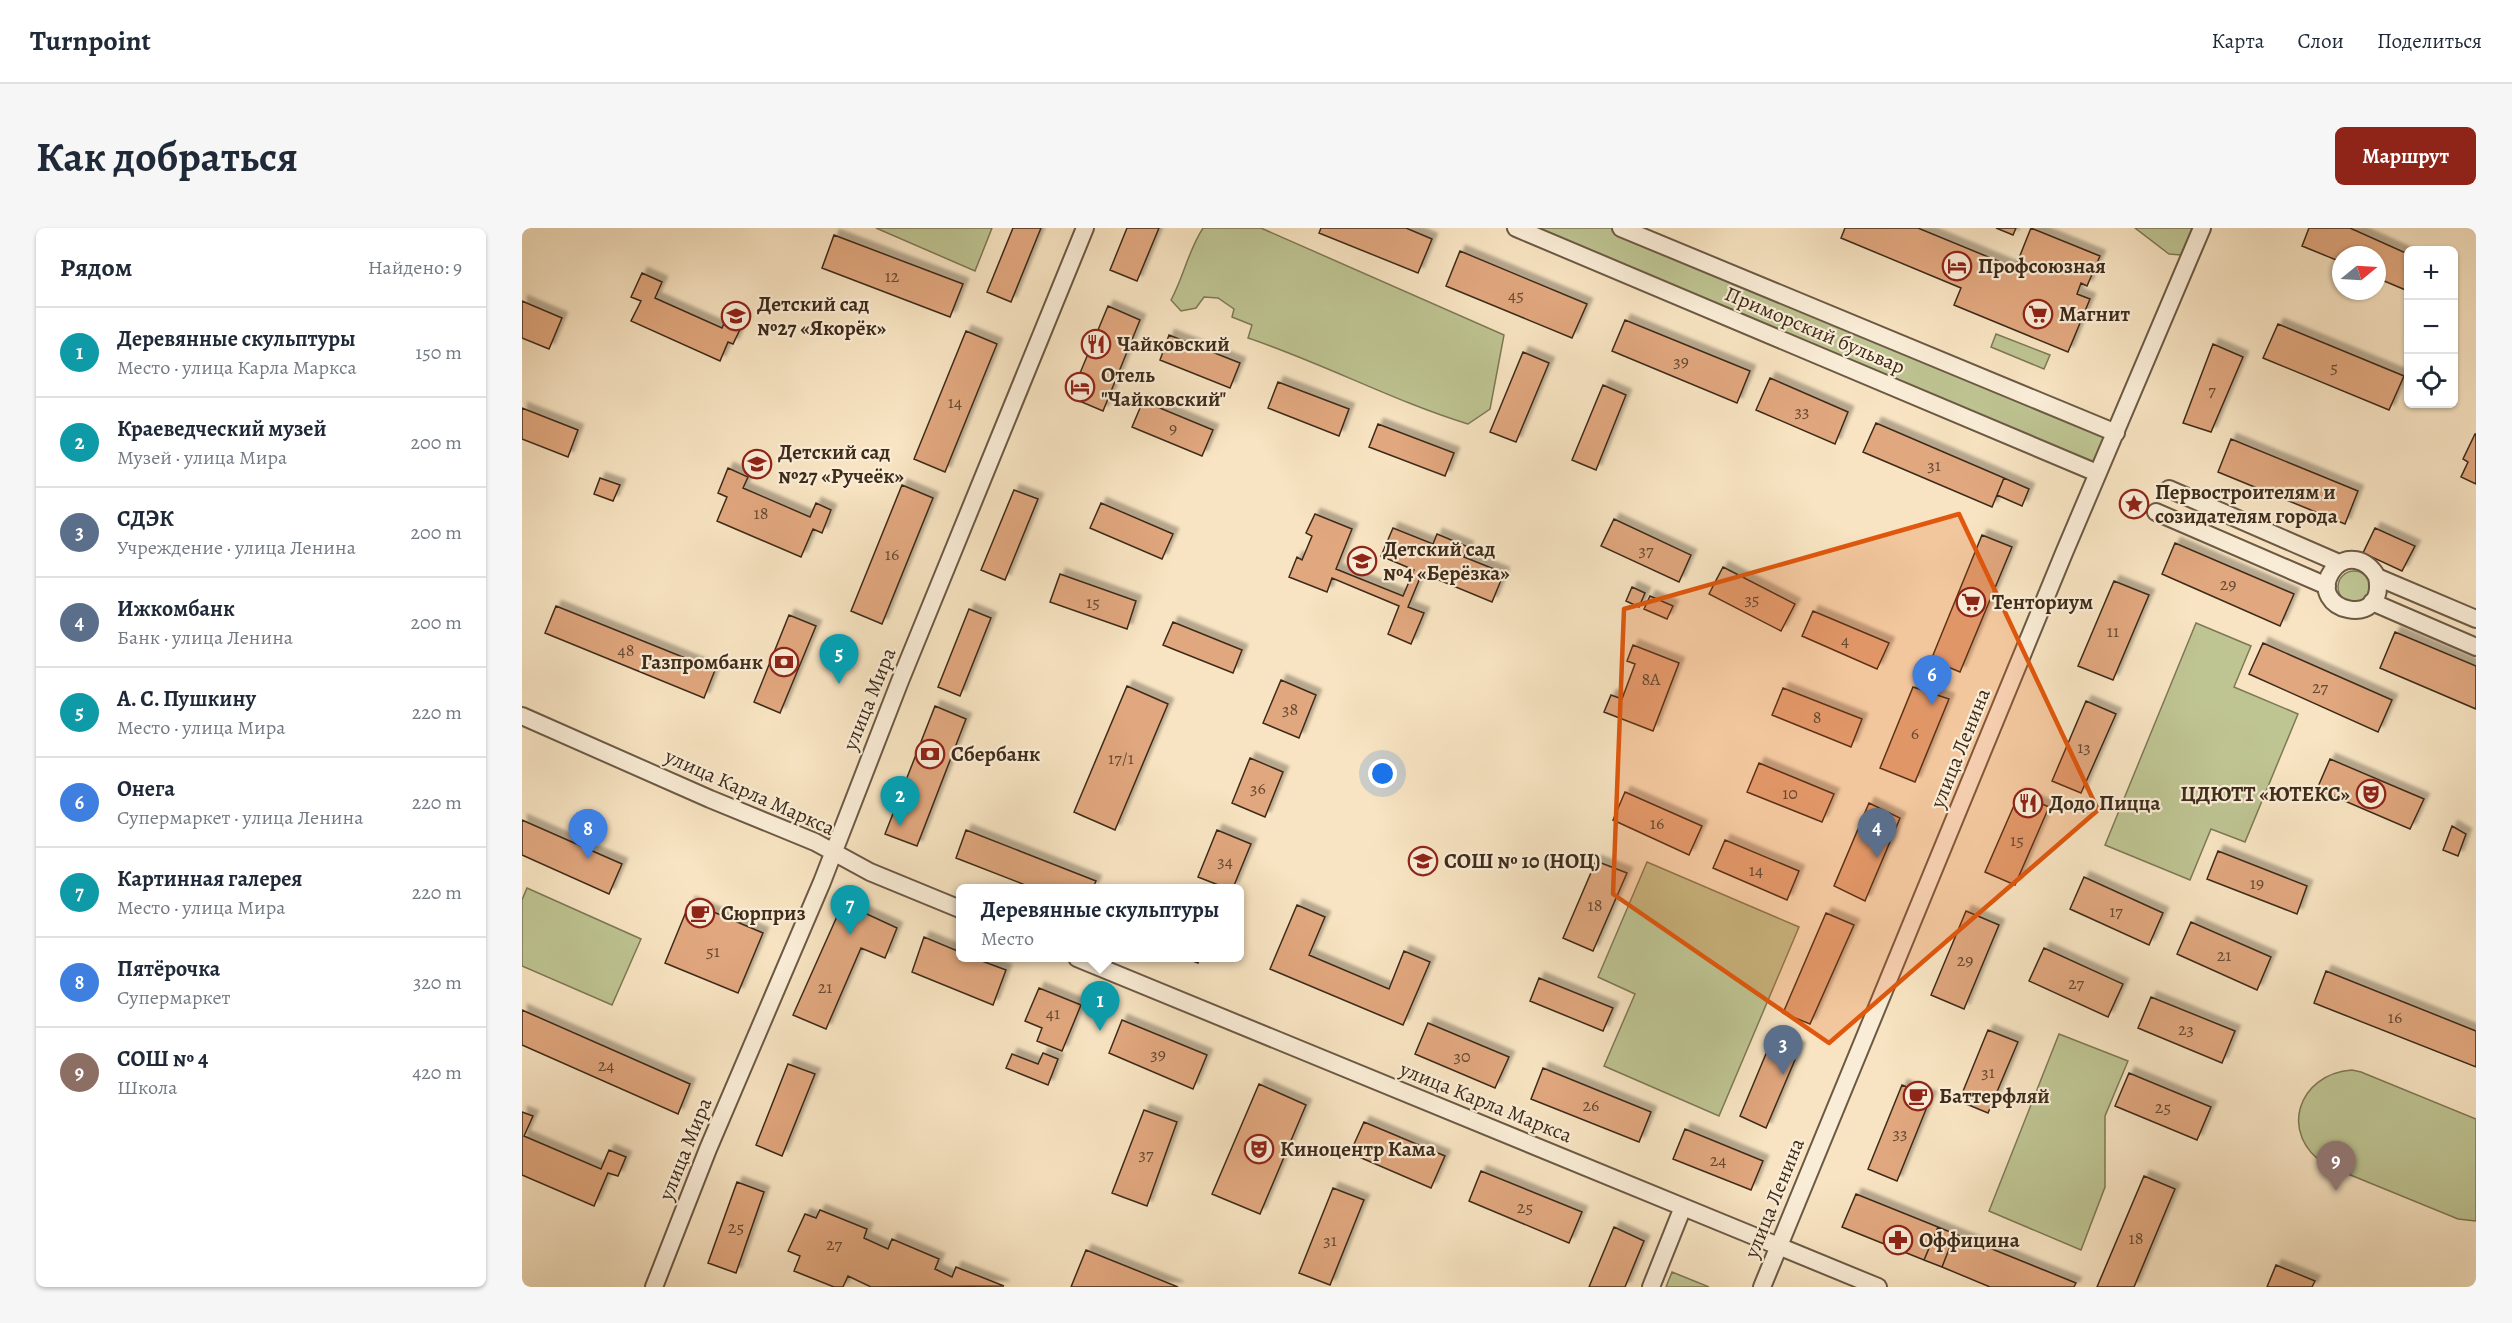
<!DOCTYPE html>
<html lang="ru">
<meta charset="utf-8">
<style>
:root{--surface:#fff;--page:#f6f6f7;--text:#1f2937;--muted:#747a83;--line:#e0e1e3;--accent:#8f2418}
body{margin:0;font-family:Alegreya,serif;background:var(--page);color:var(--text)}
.controls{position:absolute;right:18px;top:18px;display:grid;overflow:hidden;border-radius:9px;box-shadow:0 2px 4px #0004}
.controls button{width:54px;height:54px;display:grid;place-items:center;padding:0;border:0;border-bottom:2px solid var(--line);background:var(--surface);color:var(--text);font:30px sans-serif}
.compass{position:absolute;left:1810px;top:18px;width:54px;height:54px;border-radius:50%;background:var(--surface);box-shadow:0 2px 4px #0004;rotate:72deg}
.you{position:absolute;left:861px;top:546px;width:21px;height:21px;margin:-15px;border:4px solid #fff;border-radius:50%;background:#1a73e8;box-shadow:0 0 0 9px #1a73e833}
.badge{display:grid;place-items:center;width:39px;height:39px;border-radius:50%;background:var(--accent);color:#fff;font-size:20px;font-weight:700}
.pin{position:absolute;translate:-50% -50px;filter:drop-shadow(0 2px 3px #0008)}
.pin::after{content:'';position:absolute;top:32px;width:21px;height:18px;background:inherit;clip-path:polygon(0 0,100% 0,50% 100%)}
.popup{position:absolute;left:434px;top:656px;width:288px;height:78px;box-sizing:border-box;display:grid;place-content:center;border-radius:9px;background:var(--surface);filter:drop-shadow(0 2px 4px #0005);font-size:20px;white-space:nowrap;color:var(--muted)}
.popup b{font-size:22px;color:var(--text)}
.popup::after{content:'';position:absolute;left:50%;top:100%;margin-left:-12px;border:12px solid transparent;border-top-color:var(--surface)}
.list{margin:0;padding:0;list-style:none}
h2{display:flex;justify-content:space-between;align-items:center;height:78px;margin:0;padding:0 24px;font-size:26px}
h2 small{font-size:20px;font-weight:400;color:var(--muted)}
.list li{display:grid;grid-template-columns:39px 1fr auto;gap:18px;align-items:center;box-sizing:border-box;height:90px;padding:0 24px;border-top:2px solid var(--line)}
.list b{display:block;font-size:22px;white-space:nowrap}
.list p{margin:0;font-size:20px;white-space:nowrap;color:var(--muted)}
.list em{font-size:20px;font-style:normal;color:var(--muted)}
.icon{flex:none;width:33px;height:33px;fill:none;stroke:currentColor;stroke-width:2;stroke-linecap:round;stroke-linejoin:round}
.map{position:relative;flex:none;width:1954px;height:1059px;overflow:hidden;border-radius:9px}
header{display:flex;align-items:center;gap:36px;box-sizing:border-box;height:84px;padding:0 30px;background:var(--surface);border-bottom:2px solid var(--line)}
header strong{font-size:28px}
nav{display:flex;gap:33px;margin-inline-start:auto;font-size:21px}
.intro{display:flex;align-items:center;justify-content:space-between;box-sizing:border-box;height:144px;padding:0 36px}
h1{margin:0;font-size:42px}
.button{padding:15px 27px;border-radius:9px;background:var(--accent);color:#fff;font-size:21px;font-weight:700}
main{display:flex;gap:36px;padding:0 36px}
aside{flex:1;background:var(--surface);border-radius:9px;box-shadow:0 2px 4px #0004}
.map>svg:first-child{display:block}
</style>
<header>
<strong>Turnpoint</strong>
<nav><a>Карта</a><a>Слои</a><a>Поделиться</a></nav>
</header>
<div class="intro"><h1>Как добраться</h1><a class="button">Маршрут</a></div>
<main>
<aside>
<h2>Рядом<small>Найдено: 9</small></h2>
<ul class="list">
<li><span class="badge" style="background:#0f9aa8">1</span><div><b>Деревянные скульптуры</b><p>Место · улица Карла Маркса</p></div><em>150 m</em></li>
<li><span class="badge" style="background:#0f9aa8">2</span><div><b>Краеведческий музей</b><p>Музей · улица Мира</p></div><em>200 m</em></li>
<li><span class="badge" style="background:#5c6f8a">3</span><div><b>СДЭК</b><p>Учреждение · улица Ленина</p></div><em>200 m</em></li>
<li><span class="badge" style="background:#5c6f8a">4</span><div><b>Ижкомбанк</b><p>Банк · улица Ленина</p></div><em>200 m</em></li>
<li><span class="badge" style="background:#0f9aa8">5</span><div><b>А. С. Пушкину</b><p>Место · улица Мира</p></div><em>220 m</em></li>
<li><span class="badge" style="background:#3f7fe0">6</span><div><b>Онега</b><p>Супермаркет · улица Ленина</p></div><em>220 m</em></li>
<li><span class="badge" style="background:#0f9aa8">7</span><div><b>Картинная галерея</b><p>Место · улица Мира</p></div><em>220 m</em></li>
<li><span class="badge" style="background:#3f7fe0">8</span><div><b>Пятёрочка</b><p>Супермаркет</p></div><em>320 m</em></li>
<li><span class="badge" style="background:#8d6e63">9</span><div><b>СОШ № 4</b><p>Школа</p></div><em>420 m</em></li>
</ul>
</aside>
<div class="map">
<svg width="1954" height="1059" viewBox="0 0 1954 1059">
<defs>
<filter id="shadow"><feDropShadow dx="5.5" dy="-5.5" stdDeviation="1.5" flood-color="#0004"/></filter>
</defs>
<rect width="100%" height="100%" fill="#f8e4c2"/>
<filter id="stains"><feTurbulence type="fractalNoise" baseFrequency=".00333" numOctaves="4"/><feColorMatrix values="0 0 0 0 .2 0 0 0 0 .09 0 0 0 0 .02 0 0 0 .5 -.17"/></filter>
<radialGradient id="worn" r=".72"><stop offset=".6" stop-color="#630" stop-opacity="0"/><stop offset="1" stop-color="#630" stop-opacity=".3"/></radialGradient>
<!-- green -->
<path fill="#bec492" stroke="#7e7856" stroke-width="1.5" d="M354,0H470L453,43Z
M681,0H739L982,107L968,181L946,196C871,173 801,135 726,110L730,97L710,89L712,81L696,70L682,69L674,80L659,83L649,72C662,48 666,23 681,0Z
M994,0H1099L1594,206L1575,245Z
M1613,0H1671L1659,27L1647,26Z
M1474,106L1528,127L1522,141L1469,119Z
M1816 359a16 16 0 1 1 32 0a16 16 0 1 1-32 0Z
M1674,395L1729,418L1712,459L1776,486L1723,614L1689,601L1668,652L1583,617Z
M1125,634L1277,699L1197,888L1082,838L1113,766L1076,749Z
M5,660L119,711L90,777L0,738V672Z
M1537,806L1606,833L1583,888V959L1559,1022L1467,983Z
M1830,842L1839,844L1954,891V993L1936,991L1804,937C1756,907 1775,846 1830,842Z
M1150,1044L1187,1059H1144Z"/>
<!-- building -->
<path fill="#e1a77e" stroke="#3e2b1a" stroke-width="1.5" filter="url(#shadow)" d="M491,0H519L489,74L465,64Z
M605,0H637L615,53L588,42Z
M799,0H884L910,11L896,45L797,5Z
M1323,0H1396L1493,40L1509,0L1578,28L1565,58L1559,55L1555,66L1568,71L1546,124L1432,77L1439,60L1319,10Z
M1474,0H1494L1491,7Z
M1787,0H1828L1886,26V63L1855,50V27H1819V34L1780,18Z
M312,7L441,56L428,89L300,40Z
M938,23L1065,76L1050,110L924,58Z
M120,45L140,54L133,70L200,100L207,84L223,91L211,116L206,114L198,133L109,93L119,73L109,69Z
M0,73L40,90L27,121L0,110Z
M586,78L618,92L581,183L548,169Z
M1103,92L1228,143L1215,175L1090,123Z
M1756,96L1882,148L1867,182L1741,130Z
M444,103L475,116L423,244L392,231Z
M647,107L718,135L708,160L638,132Z
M1691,116L1721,129L1689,204L1661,195Z
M1001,124L1027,135L994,214L968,204Z
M1248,150L1326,184L1313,216L1234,182Z
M756,154L827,181L817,208L746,180Z
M1081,157L1104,167L1074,242L1050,232Z
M621,173L691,202L680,228L610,199Z
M0,180L56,202L46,229L0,211Z
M1354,195L1482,250L1470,279L1341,224Z
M856,196L932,225L923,248L847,219Z
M1953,206H1954V256L1939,249L1946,234L1941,231Z
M1709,211L1836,263L1823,296L1696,244Z
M206,240L226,249L221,260L288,289L294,275L309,282L300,305L291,301L279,329L195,293L205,269L196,265Z
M78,250L98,257L91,273L72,266Z
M1482,250L1507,261L1500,278L1475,267Z
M380,257L411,270L360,396L329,383Z
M492,262L516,271L483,352L459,342Z
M579,275L651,306L640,331L568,300Z
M793,286L830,301L814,341L881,368L892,342L859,328L871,300L911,316L915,306L946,319L942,329L982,345L970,374L900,345L886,379L902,385L889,416L866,406L877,378L810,350L805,364L767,349L775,329L780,332L790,308L784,305Z
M1092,291L1169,327L1157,354L1079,318Z
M1853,300L1893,318L1880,343L1841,325Z
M1460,307L1490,319L1438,444L1409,432Z
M1653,315L1772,366L1758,398L1640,346Z
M1201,339L1273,376L1259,403L1187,366Z
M538,346L614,373L605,401L528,374Z
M1592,353L1627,367L1591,452L1556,438Z
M1110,359L1123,365L1117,379L1104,373Z
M1128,368L1151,378L1145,391L1122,381Z
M34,378L193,442L182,470L23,405Z
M447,381L469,390L438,468L416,459Z
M1291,383L1367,415L1355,441L1280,408Z
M267,387L294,398L258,485L232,474Z
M651,394L720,422L711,445L641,417Z
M1873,404L1954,438V481L1858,440Z
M1741,415L1870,472L1856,504L1727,446Z
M1111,417L1157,435L1131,503L1082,484L1089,467L1100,471L1113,436L1105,433Z
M759,452L794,467L777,510L741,495Z
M605,458L646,476L593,602L552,584Z
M1391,459L1427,471L1393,554L1358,540Z
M1261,460L1340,491L1329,519L1250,487Z
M1564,473L1594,486L1559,565L1530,553Z
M413,478L444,491L395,618L363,606Z
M728,530L761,544L743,589L710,575Z
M1808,531L1902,571L1888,601L1795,561Z
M1237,535L1312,566L1300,594L1225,564Z
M1103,564L1180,598L1167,627L1091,592Z
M1497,566L1527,579L1493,657L1463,644Z
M1347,575L1378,590L1343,673L1312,658Z
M0,592L100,636L87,666L0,627Z
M1930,598L1944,606L1936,628L1921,622Z
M444,602L574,653L571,660H511L434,630Z
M695,602L729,616L711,660H704L676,649Z
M1203,612L1277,643L1265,672L1191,640Z
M1696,623L1785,658L1775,686L1685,651Z
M1074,633L1105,645L1071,723L1041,710Z
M1562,649L1641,685L1627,717L1548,681Z
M168,674L241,705L216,765L143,735Z
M321,675L375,700L363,730L339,720L304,801L271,787Z
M775,677L803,689L787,727L867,761L882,723L908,734L881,797L748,741Z
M1444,683L1477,697L1442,781L1409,767Z
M1304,685L1332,697L1288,796L1261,785Z
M1669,694L1749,729L1735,762L1655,726Z
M402,709L438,724V730H452L484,742L471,777L390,744Z
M1522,720L1601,756L1586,789L1507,753Z
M663,730H678L676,735Z
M1804,743L1954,803V839L1792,775Z
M1017,750L1091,780L1081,803L1008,773Z
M517,760L559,777L540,823L515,813L520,800L503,793Z
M1629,769L1713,803L1700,835L1616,800Z
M0,782L168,856L156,886L0,817Z
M600,792L685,827L671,861L587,825Z
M906,795L987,829L973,860L893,826Z
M1466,802L1496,814L1466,885L1437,873Z
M1251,809L1278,820L1244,900L1218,888Z
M521,825L536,831L526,857L484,840L490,826L516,836Z
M266,836L293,846L260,928L234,917Z
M1021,840L1129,884L1117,914L1009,871Z
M1607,845L1689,879L1675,912L1593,878Z
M737,856L784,877L738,986L690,966Z
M1380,857L1409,869L1375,953L1346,941Z
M622,882L655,894L625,978L590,965Z
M0,884L11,888L2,908L79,941L87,922L104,929L96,948L86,945L72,978L0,947Z
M842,894L923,928L909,960L828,925Z
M1163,901L1241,933L1229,962L1151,931Z
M959,943L1060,984L1047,1015L947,973Z
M1622,948L1653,961L1612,1059H1575Z
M215,954L242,964L214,1045L186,1035Z
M811,960L842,972L808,1057L777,1045Z
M1334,966L1416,999L1402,1032L1320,999Z
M298,982L345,1001L342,1010L366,1021L370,1011L417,1031L413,1041L430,1049L434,1039L482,1058L349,1059L326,1048L321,1059H312L272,1043L278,1028L266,1023L283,986L294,990Z
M1092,999L1122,1013L1103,1059H1067Z
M1416,999L1433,1006L1420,1039L1402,1032Z
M1433,1006L1554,1055L1552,1059H1468L1420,1039Z
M564,1022L656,1059H549Z
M1754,1037L1793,1053L1790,1059H1745Z"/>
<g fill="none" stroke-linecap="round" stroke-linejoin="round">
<!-- minor casing -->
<g stroke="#6c5944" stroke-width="20">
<path id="minor" d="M994,0L1575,245
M1099,0L1594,205
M1647,261L1817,335
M1634,284L1805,358
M1855,349C1866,403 1783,383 1810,343C1823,324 1846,331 1855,349L1954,391
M1850,374L1954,419
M0,488L188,571L293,614L348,644L438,681
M555,730L1356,1059
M132,1059L186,921L300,654L378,453L563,0
M1129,1059L1161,979
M1240,1059L1542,325L1680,0"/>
</g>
<!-- minor -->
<use href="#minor" stroke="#faedd7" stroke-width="16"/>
</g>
<!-- marked area -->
<path fill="#e0570d" fill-opacity="0.2" stroke="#e0570d" stroke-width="4.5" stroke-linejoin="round" d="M1437,286L1576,582L1307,815L1091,666L1102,381Z"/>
<!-- icons -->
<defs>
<g id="hotel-ring" transform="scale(1.5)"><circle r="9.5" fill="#faedd7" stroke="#8f2418" stroke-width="1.5"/><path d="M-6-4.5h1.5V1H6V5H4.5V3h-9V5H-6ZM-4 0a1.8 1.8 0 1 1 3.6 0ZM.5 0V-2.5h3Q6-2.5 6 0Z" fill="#8f2418"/></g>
<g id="supermarket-ring" transform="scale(1.5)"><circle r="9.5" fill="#faedd7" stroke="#8f2418" stroke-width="1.5"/><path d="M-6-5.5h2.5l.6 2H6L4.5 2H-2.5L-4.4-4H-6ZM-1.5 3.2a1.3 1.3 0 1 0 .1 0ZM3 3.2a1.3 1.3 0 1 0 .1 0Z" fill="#8f2418"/></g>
<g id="school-ring" transform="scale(1.5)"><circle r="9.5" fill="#faedd7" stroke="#8f2418" stroke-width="1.5"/><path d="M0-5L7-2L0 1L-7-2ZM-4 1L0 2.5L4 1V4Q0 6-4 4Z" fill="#8f2418"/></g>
<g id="restaurant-ring" transform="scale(1.5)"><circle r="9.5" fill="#faedd7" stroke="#8f2418" stroke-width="1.5"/><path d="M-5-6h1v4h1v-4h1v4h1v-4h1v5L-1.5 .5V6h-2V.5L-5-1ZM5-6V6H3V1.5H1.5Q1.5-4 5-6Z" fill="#8f2418"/></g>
<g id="sight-ring" transform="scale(1.5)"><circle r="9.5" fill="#faedd7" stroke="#8f2418" stroke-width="1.5"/><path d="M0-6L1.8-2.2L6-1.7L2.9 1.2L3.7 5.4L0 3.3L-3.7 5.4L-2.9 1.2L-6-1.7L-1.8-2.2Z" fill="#8f2418"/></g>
<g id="bank-ring" transform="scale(1.5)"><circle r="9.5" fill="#faedd7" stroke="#8f2418" stroke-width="1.5"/><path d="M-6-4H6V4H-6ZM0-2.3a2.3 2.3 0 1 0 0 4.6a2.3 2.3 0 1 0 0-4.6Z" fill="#8f2418"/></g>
<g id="theatre-ring" transform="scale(1.5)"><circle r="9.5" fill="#faedd7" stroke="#8f2418" stroke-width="1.5"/><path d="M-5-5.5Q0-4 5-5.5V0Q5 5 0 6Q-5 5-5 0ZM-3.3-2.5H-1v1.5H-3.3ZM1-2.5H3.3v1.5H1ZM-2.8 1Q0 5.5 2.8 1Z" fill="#8f2418"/></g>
<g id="cafe-ring" transform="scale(1.5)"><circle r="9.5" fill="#faedd7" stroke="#8f2418" stroke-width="1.5"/><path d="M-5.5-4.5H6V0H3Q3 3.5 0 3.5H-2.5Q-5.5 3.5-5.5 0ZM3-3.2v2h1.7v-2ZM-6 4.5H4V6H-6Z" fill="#8f2418"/></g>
<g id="pharmacy-ring" transform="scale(1.5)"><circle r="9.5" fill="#faedd7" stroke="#8f2418" stroke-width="1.5"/><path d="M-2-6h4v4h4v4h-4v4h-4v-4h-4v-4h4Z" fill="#8f2418"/></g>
</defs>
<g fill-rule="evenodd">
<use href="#hotel-ring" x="1435" y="38"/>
<use href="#supermarket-ring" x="1516" y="86"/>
<use href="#school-ring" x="214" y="88"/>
<use href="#restaurant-ring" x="574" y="116"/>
<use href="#hotel-ring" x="558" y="159"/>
<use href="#school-ring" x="235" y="236"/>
<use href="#sight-ring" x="1612" y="276"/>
<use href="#school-ring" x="840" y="333"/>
<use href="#supermarket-ring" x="1449" y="374"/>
<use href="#bank-ring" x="262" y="434"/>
<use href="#bank-ring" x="408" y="526"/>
<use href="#theatre-ring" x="1849" y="566"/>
<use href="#restaurant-ring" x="1506" y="575"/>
<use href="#school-ring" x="901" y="633"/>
<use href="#cafe-ring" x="178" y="685"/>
<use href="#cafe-ring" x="1396" y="868"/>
<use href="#theatre-ring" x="737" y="921"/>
<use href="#pharmacy-ring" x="1376" y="1012"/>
</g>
<g text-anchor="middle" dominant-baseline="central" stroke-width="4.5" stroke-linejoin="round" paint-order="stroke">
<!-- number labels -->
<g font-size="18" fill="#674a33">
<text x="370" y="48">12</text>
<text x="994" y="67">45</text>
<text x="1159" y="133">39</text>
<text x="1812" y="139">5</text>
<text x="1690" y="162">7</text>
<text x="433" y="174">14</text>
<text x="1280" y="183">33</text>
<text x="651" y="200">9</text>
<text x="1412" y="237">31</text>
<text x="239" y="285">18</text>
<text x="1124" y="322">37</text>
<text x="370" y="326">16</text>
<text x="1706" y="356">29</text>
<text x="1230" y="371">35</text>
<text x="571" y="374">15</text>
<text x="1591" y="403">11</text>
<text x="1323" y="412">4</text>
<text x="104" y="422">48</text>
<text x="1129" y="451">8А</text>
<text x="1798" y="459">27</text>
<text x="768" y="481">38</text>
<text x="1295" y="489">8</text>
<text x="1393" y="505">6</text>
<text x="1562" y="519">13</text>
<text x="599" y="530">17/1</text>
<text x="736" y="560">36</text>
<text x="1268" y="565">10</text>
<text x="1135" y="595">16</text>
<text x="1495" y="612">15</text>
<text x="703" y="633">34</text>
<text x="1234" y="642">14</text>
<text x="1735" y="655">19</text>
<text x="1073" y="677">18</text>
<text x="1594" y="683">17</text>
<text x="191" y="723">51</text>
<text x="1702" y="727">21</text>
<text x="1443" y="732">29</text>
<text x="1554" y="755">27</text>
<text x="303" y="759">21</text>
<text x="531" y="785">41</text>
<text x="1873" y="789">16</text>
<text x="1664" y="801">23</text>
<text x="636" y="826">39</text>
<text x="940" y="828">30</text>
<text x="84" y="837">24</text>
<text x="1466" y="844">31</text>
<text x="1069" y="877">26</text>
<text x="1641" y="879">25</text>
<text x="1378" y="905">33</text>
<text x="624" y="926">37</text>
<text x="1196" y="932">24</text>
<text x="1003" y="979">25</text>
<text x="214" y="999">25</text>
<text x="1614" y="1010">18</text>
<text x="808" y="1012">31</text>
<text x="312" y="1016">27</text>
</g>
<!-- poi labels -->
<g font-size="21" font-weight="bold" fill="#3e2b1a" stroke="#faedd7" text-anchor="start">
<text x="1456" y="38">Профсоюзная</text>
<text x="235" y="76">Детский сад<tspan x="235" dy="24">№27 «Якорёк»</tspan></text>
<text x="1537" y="86">Магнит</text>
<text x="595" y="116">Чайковский</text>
<text x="579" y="147">Отель<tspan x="579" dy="24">"Чайковский"</tspan></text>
<text x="256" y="224">Детский сад<tspan x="256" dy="24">№27 «Ручеёк»</tspan></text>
<text x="1633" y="264">Первостроителям и<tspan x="1633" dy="24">созидателям города</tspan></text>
<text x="861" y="321">Детский сад<tspan x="861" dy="24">№4 «Берёзка»</tspan></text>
<text x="1470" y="374">Тенториум</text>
<text x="241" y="434" text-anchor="end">Газпромбанк</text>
<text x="429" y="526">Сбербанк</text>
<text x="1828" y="566" text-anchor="end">ЦДЮТТ «ЮТЕКС»</text>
<text x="1527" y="575">Додо Пицца</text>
<text x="922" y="633">СОШ № 10 (НОЦ)</text>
<text x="199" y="685">Сюрприз</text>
<text x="1417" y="868">Баттерфляй</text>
<text x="758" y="921">Киноцентр Кама</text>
<text x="1397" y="1012">Оффицина</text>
</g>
<!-- street labels -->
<g font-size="21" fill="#3e2b1a" stroke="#faedd7">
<text transform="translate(1293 102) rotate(23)">Приморский бульвар</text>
<text transform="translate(347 471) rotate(-68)">улица Мира</text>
<text transform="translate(1438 520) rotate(-68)">улица Ленина</text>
<text transform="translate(228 564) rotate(24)">улица Карла Маркса</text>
<text transform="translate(964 874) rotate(22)">улица Карла Маркса</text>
<text transform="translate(163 921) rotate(-68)">улица Мира</text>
<text transform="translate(1252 970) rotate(-68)">улица Ленина</text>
</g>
</g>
<rect width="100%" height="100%" filter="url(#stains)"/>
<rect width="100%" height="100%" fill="url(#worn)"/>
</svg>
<div class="controls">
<button>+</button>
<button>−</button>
<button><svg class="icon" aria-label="locate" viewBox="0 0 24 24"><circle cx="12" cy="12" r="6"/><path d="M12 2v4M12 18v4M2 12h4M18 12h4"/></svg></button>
</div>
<svg class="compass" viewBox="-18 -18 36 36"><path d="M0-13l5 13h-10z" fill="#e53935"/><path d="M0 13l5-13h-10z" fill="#747a83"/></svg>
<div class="you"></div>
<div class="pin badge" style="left:578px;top:803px;background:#0f9aa8">1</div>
<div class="popup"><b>Деревянные скульптуры</b>Место</div>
<div class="pin badge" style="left:378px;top:598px;background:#0f9aa8">2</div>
<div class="pin badge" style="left:1261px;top:847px;background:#5c6f8a">3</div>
<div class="pin badge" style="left:1355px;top:630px;background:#5c6f8a">4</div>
<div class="pin badge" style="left:317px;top:456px;background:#0f9aa8">5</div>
<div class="pin badge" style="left:1410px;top:477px;background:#3f7fe0">6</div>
<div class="pin badge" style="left:328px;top:707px;background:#0f9aa8">7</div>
<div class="pin badge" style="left:66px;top:631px;background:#3f7fe0">8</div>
<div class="pin badge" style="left:1814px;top:963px;background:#8d6e63">9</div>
</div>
</main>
